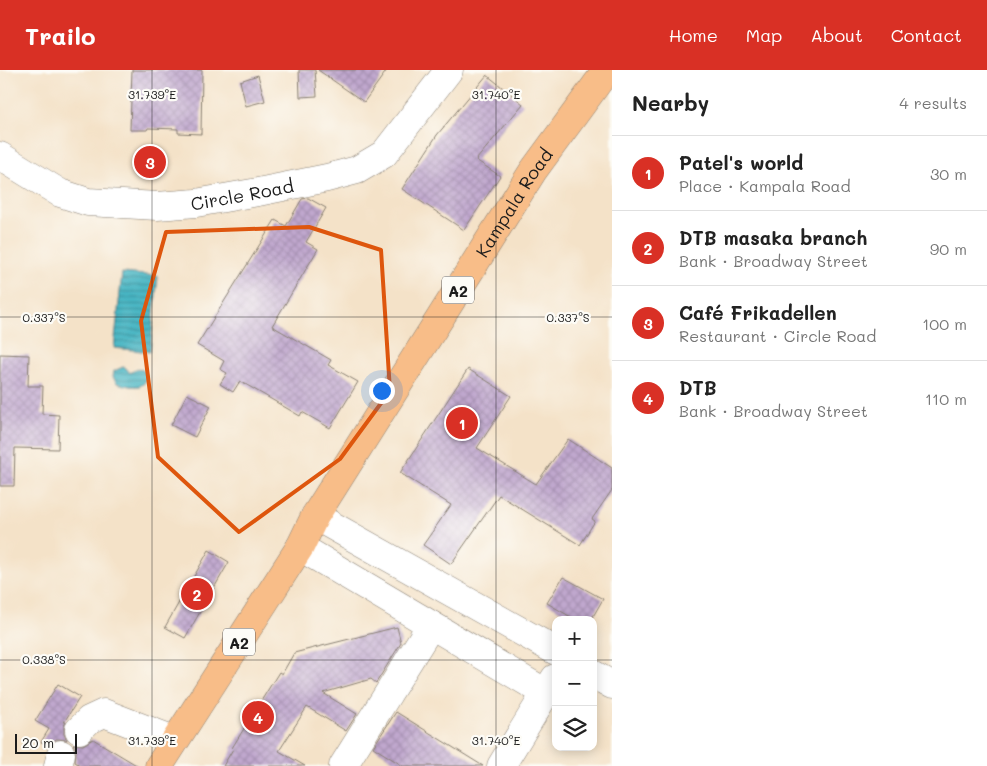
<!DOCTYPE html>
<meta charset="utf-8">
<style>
:root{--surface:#fff;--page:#f6f6f6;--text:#222;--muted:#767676;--line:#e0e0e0;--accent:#d93025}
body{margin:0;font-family:Mali,sans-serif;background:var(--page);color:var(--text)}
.controls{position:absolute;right:15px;bottom:15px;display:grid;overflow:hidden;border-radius:10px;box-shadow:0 2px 12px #0003}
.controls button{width:45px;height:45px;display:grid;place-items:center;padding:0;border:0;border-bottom:1px solid var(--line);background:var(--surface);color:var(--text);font:25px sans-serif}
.scale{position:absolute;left:15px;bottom:12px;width:62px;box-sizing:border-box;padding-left:5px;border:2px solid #1c1c1c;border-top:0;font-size:14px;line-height:18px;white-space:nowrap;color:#1c1c1c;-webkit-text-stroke:4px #fdfcf7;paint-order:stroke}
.you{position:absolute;left:381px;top:320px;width:18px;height:18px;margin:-12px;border:4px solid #fff;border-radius:50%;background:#1a73e8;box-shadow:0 0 0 8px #1a73e833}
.badge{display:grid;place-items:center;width:32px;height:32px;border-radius:50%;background:var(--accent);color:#fff;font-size:16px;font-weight:700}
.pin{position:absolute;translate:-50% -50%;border:2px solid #fff;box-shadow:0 1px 5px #0006}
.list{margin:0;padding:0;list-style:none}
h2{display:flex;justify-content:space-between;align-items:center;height:65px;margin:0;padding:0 20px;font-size:21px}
h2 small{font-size:16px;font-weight:400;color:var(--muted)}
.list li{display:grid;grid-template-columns:32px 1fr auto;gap:15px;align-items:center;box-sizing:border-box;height:75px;padding:0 20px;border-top:1px solid var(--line)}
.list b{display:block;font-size:19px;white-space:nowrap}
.list p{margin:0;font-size:16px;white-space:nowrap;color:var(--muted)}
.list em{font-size:16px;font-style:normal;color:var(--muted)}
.icon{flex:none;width:28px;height:28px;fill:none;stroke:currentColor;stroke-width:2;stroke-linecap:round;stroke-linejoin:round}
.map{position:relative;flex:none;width:612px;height:696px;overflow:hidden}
header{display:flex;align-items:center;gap:30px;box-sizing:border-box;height:70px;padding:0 25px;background:var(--accent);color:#fff}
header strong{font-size:24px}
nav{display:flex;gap:28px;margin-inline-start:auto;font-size:18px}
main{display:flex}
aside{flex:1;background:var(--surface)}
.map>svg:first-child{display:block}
</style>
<header>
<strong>Trailo</strong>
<nav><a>Home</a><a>Map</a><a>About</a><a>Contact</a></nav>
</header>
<main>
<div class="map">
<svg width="612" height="696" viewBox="0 0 612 696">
<defs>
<pattern id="water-rules" width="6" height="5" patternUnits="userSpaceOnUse" patternTransform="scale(1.25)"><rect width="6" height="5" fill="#47b5c3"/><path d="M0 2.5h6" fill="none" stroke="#3a929e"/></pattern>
<pattern id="building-cross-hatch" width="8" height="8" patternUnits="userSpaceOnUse" patternTransform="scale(1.25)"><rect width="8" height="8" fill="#c0a7ce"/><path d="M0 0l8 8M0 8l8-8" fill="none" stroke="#a48fb0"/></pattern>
</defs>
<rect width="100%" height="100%" fill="#fdfcf7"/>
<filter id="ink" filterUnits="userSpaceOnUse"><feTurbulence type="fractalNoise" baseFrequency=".02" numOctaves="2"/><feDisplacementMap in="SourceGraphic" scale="10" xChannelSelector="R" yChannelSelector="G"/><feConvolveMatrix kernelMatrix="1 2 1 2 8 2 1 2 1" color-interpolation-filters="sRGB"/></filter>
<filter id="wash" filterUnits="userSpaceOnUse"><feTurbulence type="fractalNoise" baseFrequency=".0096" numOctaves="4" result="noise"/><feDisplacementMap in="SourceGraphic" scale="20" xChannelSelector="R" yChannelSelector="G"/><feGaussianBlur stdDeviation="1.12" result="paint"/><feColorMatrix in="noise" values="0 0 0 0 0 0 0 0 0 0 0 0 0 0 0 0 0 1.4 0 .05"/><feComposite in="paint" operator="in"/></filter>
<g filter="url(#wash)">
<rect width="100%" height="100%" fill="#f4e2c8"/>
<!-- water -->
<path fill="url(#water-rules)" stroke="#326870" d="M122,203L158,206L150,282L114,278Z
M123,297L126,298L130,303L136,299L143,300L147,305C146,322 128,316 117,313L113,307L114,301Z"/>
<g id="blocks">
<!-- building -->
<path fill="url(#building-cross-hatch)" d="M132,0H202L201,64L178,63V59L148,58L147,60H130Z
M299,0H315L317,26L300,27Z
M318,0H387L364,32Z
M258,5L265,31L246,36L240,11Z
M487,5L523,34L476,90L500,106L464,160L402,119L437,65Z
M308,128L326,138L306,172L318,179L272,256L331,290L328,295L358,312L330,358L302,342L300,346L240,311L233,322L220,314L227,303L220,299L224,291L197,275L275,150L286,156L302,129Z
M0,284L29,285L28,316H43L42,344L59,345L58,379L15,378L14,416H0Z
M468,299L511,326L477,378L536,414L568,369L612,398V420L592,449L595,451L580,475L499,425L451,494L423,475L451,435L400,403Z
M187,324L211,336L195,367L171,355Z
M209,480L229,492L185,568L165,557Z
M563,507L603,529L591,550H576L547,533Z
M397,557L401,573L376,613L371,609L323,623L357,644L346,661L307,637L279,681L305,696H223L233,679L232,678L279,602L282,604L294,583Z
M58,614L80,627L64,652H66L64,656V664L67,670L56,669L48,676L41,672L49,659L35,651Z
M396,642L483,696H403L373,677Z
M93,669L138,696H81L75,692L76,680L73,674L83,675Z"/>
</g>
</g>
<g filter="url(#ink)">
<use href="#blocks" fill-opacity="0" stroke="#887f72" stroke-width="1"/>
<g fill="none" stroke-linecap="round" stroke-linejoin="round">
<!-- minor casing -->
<g stroke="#887f72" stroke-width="29">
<g id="minor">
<path id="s1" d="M0,86L60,123L88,132L157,136L196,133L258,122L327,108L357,100L384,84L449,0"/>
<path d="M315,446L556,581"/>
<path d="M300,477L546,623"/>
<path d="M593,604L612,615"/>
<path d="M79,660L89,650L104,643L174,670"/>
<path d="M58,696L61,684"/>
<path d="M343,696L431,555"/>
<path d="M501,696L555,608"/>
</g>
</g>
<!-- major casing -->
<g stroke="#887f72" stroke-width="29">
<g id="major">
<path id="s2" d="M159,696L300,477L315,446L533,101L607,0"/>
</g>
</g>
<!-- minor -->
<use href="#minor" stroke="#fff" stroke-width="28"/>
<!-- major -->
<use href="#major" stroke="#f8bd88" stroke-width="28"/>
</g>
</g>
<!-- marked area -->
<path fill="none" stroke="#de560d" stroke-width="4" stroke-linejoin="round" d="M309,157L381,180L390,321L340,389L239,462L158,387L141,251L166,162Z"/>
<!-- ticks -->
<path fill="none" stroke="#1c1c1c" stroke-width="1" stroke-opacity="0.45" d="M152,0V696M496,0V696M0,247H612M0,590H556M593,590H612"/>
<g text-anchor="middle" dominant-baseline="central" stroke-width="4.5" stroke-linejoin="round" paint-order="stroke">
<!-- shield labels -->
<g fill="#fdfcf7" stroke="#605f5e" stroke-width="1">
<rect x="442" y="206.5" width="32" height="27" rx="4"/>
<rect x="223" y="558.5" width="32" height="27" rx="4"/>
</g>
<g font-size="16" font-weight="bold" fill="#1c1c1c">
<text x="458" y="220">A2</text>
<text x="239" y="572">A2</text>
</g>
<!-- street labels -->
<g font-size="18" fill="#1c1c1c" stroke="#fdfcf7">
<text stroke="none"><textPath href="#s1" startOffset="255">Circle Road</textPath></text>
<text stroke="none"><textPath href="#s2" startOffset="666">Kampala Road</textPath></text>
</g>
</g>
<g font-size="12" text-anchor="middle" fill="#1c1c1c" stroke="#fdfcf7" stroke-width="4.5" stroke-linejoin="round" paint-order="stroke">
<text x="152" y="29">31.739°E</text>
<text x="496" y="29">31.740°E</text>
<text x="44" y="252">0.337°S</text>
<text x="568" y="252">0.337°S</text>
<text x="44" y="594">0.338°S</text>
<text x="152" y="675">31.739°E</text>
<text x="496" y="675">31.740°E</text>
</g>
</svg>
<div class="controls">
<button>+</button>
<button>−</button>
<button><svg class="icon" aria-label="layers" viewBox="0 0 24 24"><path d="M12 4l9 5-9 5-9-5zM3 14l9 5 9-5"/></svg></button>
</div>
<div class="scale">20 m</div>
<div class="you"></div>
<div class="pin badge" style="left:462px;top:353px">1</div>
<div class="pin badge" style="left:197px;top:524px">2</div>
<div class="pin badge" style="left:150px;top:92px">3</div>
<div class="pin badge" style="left:258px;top:647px">4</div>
</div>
<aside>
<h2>Nearby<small>4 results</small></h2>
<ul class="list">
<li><span class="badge">1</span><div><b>Patel's world</b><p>Place · Kampala Road</p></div><em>30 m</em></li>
<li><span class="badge">2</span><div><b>DTB masaka branch</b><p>Bank · Broadway Street</p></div><em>90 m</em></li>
<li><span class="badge">3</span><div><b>Café Frikadellen</b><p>Restaurant · Circle Road</p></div><em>100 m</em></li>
<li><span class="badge">4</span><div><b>DTB</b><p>Bank · Broadway Street</p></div><em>110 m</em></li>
</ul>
</aside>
</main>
